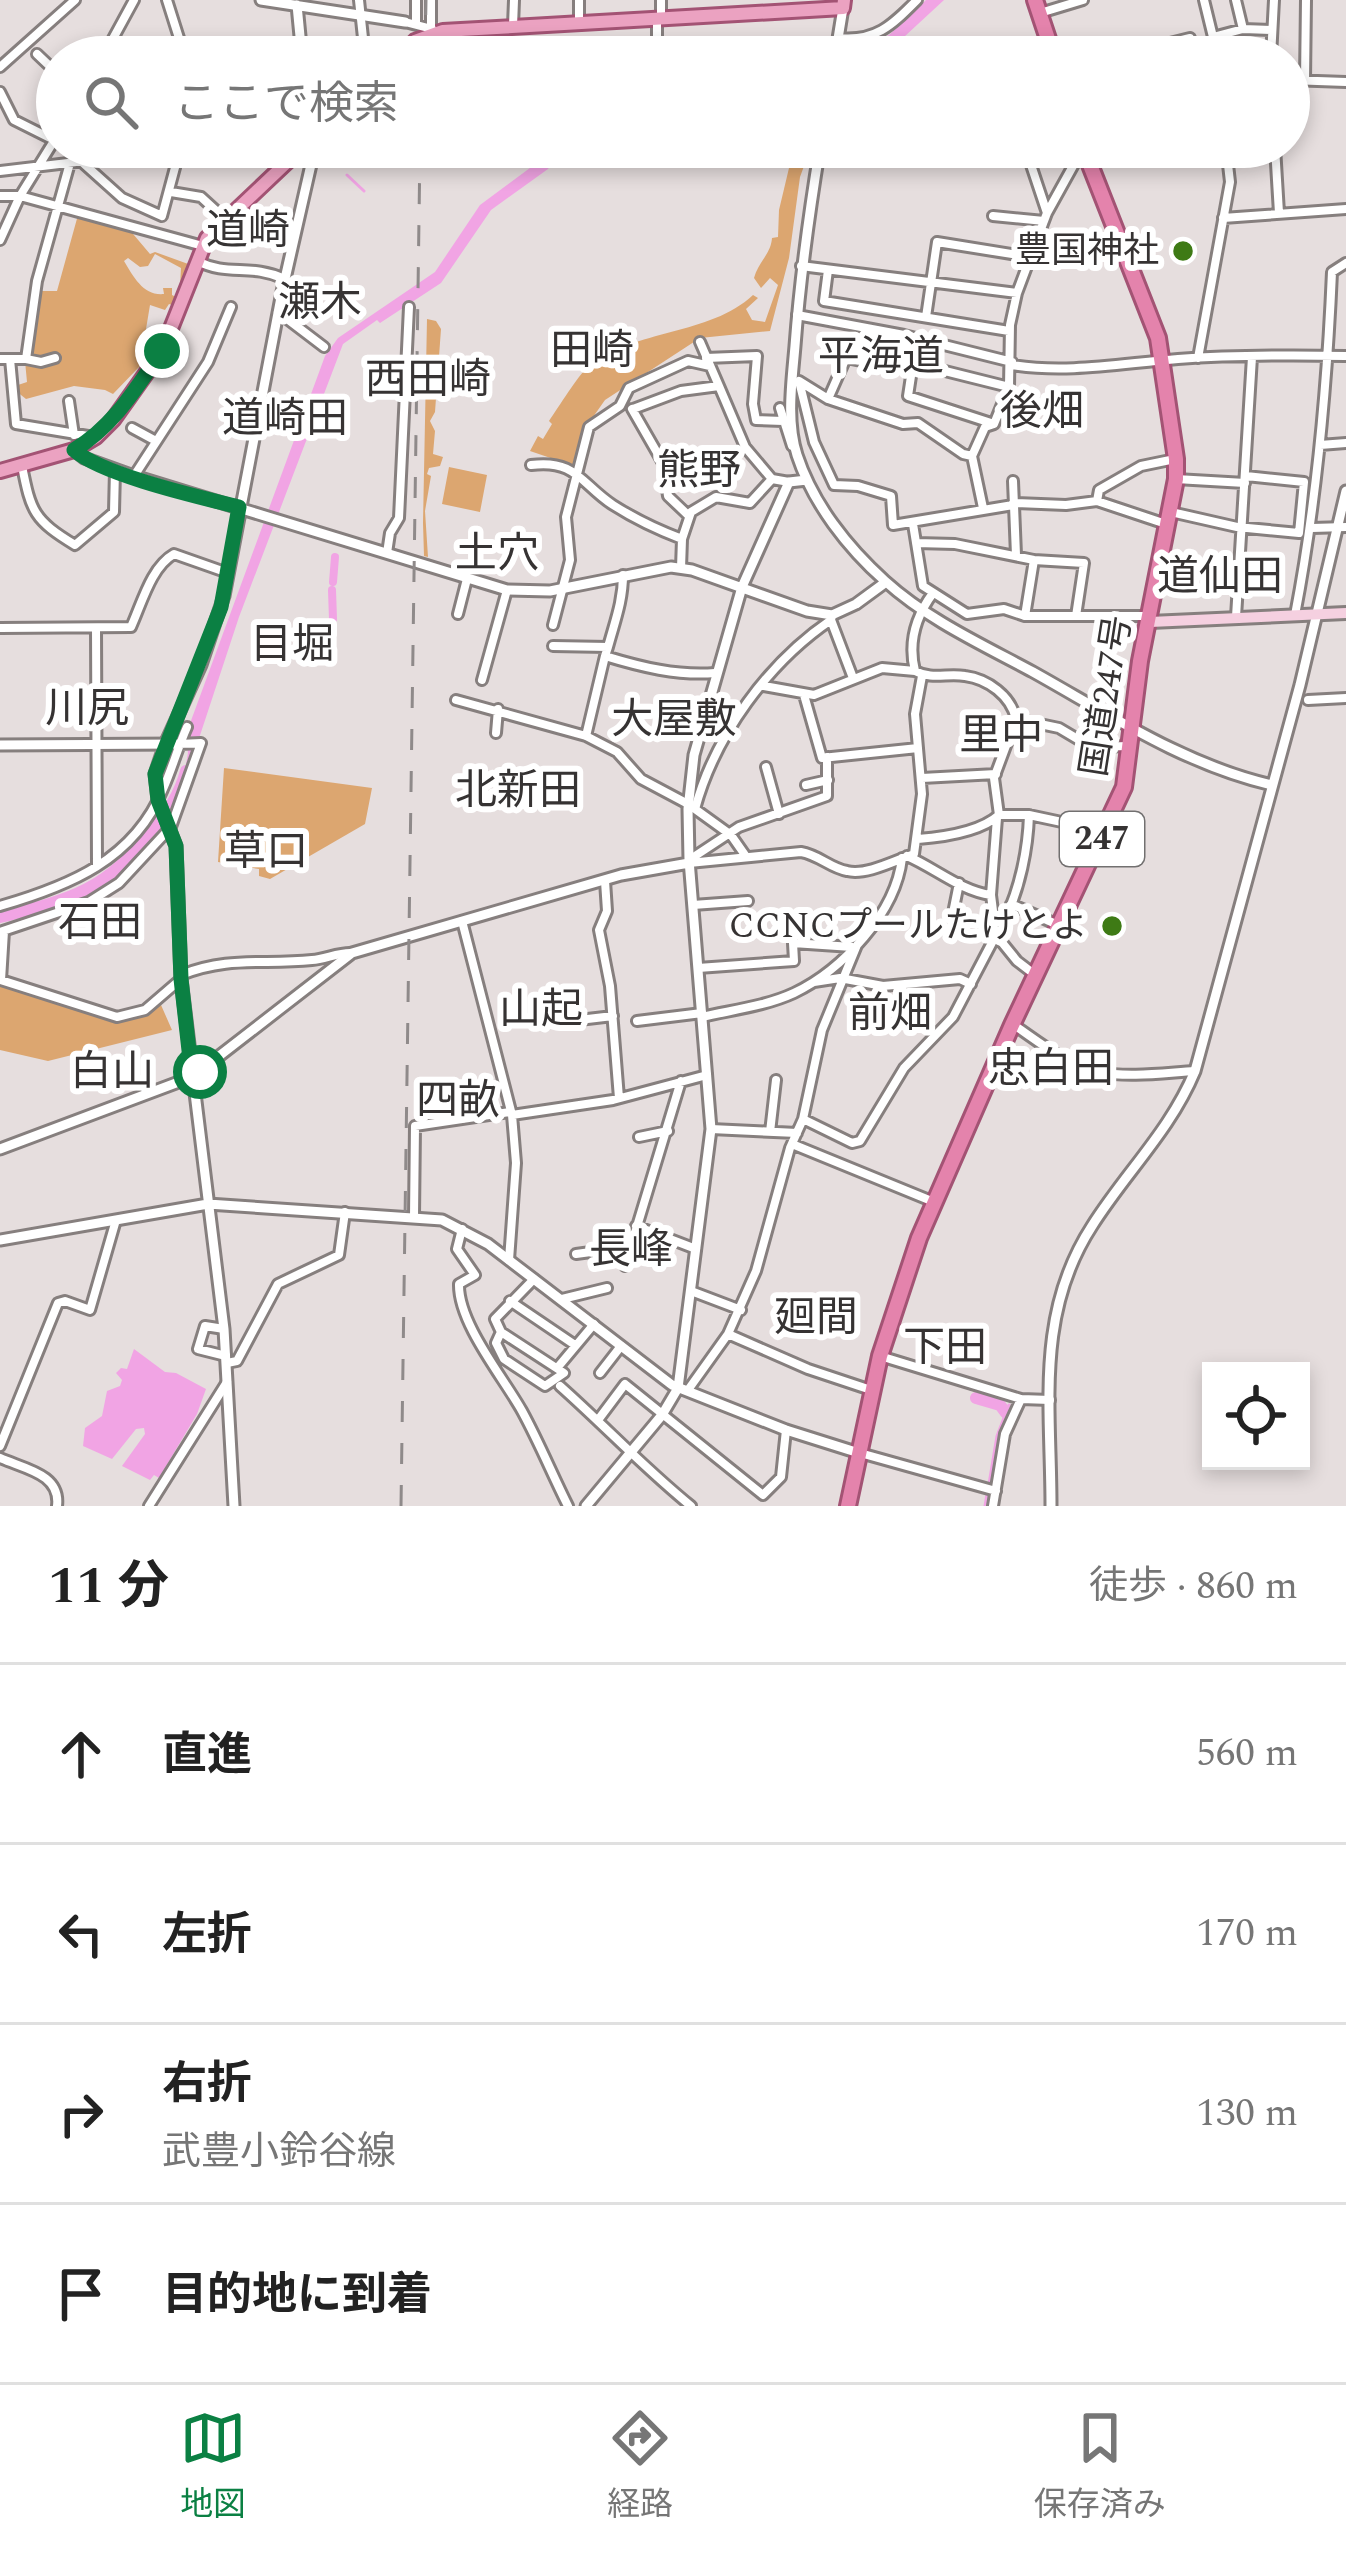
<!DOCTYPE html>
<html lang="ja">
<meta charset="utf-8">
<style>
:root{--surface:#fff;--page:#f6f6f6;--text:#222;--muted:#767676;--line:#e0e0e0;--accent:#0b8043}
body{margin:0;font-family:Spectral,"Noto Sans JP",serif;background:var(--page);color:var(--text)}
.controls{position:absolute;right:36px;bottom:36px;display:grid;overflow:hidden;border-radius:0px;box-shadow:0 6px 18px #0003}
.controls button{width:108px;height:108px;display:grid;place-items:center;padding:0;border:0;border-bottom:3px solid var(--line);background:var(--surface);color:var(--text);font:60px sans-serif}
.stop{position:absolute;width:36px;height:36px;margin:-27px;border:9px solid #0b8043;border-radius:50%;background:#fff}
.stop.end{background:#0b8043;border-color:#fff;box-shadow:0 3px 12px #0008}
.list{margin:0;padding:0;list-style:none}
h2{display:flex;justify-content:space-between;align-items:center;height:156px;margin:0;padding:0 48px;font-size:51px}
h2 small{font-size:39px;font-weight:400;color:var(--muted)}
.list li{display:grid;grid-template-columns:78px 1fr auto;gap:36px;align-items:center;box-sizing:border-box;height:180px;padding:0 48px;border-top:3px solid var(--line)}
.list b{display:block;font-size:45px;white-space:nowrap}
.list p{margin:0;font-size:39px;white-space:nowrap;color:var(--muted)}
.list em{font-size:39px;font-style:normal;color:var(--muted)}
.icon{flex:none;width:66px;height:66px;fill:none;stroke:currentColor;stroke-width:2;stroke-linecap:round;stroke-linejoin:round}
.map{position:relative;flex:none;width:1346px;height:1506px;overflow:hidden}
.search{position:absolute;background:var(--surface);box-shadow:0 6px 18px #0003;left:36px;right:36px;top:36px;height:132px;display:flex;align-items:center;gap:30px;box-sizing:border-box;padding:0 42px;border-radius:66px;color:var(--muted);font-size:45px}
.sheet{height:876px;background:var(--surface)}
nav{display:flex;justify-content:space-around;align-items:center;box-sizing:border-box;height:168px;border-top:3px solid var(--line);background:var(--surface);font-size:33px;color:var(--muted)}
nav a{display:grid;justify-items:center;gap:6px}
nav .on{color:var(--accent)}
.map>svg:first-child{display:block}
</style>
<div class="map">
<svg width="1346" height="1506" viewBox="0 0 1346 1506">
<rect width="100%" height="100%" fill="#e6dede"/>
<!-- green -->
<path fill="#dca670" d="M794,147H811L800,177L789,258L770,331L700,338L605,400L586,427L577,467L530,451L538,436L543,439L552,424L549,421C558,408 579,374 588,367C636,328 709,336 753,295L758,298L746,309L752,320L765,322L778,285L770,278L761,288L754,278C758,262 771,254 772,238L778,237L779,210Z
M78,215L128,228L150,254L155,252L191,265L184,286H180L181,268L155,254L148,266L140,267L128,258L124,261C134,278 144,296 164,294L163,288H172V295L178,298L175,306L169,304L165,310L150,305L145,335L161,340L146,368L140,366L113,394L105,390L74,386L26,399L16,391L18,385L27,382L25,361L32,358L40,291H57Z
M427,319L436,321L441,329L435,412L430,421L435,431L433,454L443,457L440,466L429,468L427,474L431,476L425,511L428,557L424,556L423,523Z
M449,467L487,475L480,512L442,504Z
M224,768L372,788L365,824L270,879L259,876V869L218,862Z
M0,985L123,1020L161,1005L172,1030L48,1061L0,1050Z"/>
<!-- water -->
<path fill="#f1a4e4" d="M926,0H944L891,49L860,57L789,48L759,57H689L710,49H760L790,37L844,46L869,44L889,35Z
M550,147H561L548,169L491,210L441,283L380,323L377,320L343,344L239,617L181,793L188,753L185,737L325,356L338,338L435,272L480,205L538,162Z
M134,1349L165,1372L176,1373L206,1389L197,1414L159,1478L154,1475L150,1480L122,1466L145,1434L144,1428L136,1429L112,1459L83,1446L85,1428L102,1416L107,1391L120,1386L122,1380L116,1373L121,1368L127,1369Z"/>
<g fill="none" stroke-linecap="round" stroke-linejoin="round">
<!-- stream -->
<path stroke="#f1a4e4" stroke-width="3" d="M347,175L364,191
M989,1484L997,1436L1009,1405
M985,1506L987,1494"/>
<!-- canal -->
<path stroke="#f1a4e4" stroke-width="8" d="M333,582L335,557
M332,590L333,619"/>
<!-- river -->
<path stroke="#f1a4e4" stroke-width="12" d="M0,917C74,899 106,890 154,829C168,811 180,794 186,771
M976,1398L1000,1405L1006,1413"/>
<!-- minor casing -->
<g stroke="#867f7e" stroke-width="14">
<path id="minor" d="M167,0L185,57
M359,0L365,57
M431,0V57
M579,0V21
M1204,0L1213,37L1243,29L1271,30
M1236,0L1243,29
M1040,13L1083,0
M661,17V0
M405,22L432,29
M416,24V0
M513,26L514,0
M838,38C876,42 892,25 917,0
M37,54L57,73
M103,57L134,0
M651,57L657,56V19
M1113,57L1190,38L1195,57
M1271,57L1274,0
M0,67L75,0
M1289,80L1346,82
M1305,80L1306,0
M0,92L14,120L54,140
M57,136L20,196L203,246
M1025,147L1047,213
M1275,147L1279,213
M1088,159L1137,147
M83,163L122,198L162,216L180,149
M0,171L203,147
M171,192L201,197L224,218
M0,196H20L0,240
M993,216L1044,221
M1223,218L1346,209
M1036,242L1124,256
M197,261C229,277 249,263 285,279
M801,266L1017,293
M828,270L824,301L1009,331
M278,312L324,347
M797,315L904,335L1012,362
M926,317L937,242L1030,257
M700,342L719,386
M706,358L757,356L753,404L756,420L783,421
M1198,358L1230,182L1226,147
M0,359H10L16,424L94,437
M10,359H26L37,281L70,163
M26,359L41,362L55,358
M1012,365C1068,374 1123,363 1178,359C1234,355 1291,355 1346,356
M828,399L846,358L881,365
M69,401L74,435
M780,408L792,446
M632,409L663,463L668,496L688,515
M633,409L681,391L719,386L745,447L772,479L789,482
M991,423L908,396L913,363L1009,387
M132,428L156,441
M1320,445L1346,443
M972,456L963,454L918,423L903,424L828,399L799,381L814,442L834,485L858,486L891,496L893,525L1013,505
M531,465C576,459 581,484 613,505C635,519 658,530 682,539
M22,466C31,512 34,520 75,545L114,512L115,470
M134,476L208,362L231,307
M1176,479L1245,483
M1013,481L1016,555
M1097,501L1099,490L1141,466L1175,459
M1013,503L1066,505L1097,501L1166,524
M983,508L972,456L985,427L994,424L1009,387L1010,325L1017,293L1047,213L1078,157L1084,155
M1171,512L1237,527L1299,533L1304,482L1246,476
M913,524L923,586L967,614L1004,609L1025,616H1148
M1312,528L1346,527
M916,543L955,544L1034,560L1084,563L1076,616
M387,553L390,533L399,518L409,307
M681,568L682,539L691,512L716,497L750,503L772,479
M458,614L467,579
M1295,615C1317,501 1327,388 1332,272L1346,263
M1025,616L1034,560
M1236,617L1252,357
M831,620L853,678
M553,625L570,560L566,517L589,427L620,406L629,388L688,361L710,366
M0,628L131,627C142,603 151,567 174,554L228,573
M96,628L97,865
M553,646L608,647L605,656C641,667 677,676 715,673
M608,647C615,621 623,601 623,575
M482,680L507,590
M764,686L814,695L882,668L915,671
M804,695L822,758L918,748
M456,700L586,736L617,752L641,779L688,804
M1308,700L1346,698
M1016,719L1059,728L1091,747L1129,746
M496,733L498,709
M586,736L605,656
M766,767L779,814
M922,778L996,774
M806,785L828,780
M695,809C715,735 769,662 831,620L832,615
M695,809L731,835L745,855
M999,815H1029L1104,831
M918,839C944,837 980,832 999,815L994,778L1016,719C1011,696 988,679 965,676C947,673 932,680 915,671C908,643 916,616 933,593
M907,856C935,868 961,891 991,895
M689,860L739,827L827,796V757
M689,863L801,852C819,855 830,868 847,871C866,876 896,860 914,854L922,794L915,714L922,676
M605,881L607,911L599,930L610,986L619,1098
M1011,904L1058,925
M693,905L748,901
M0,906C69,886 134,860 163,789C172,769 178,747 187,727
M953,913L959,883
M462,921L512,1115L516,1163L509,1260
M994,924L1005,919C1020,888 1028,849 1029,815
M4,931L1,980L117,1017L145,1010L181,979
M0,932L89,902L119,883L171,827L201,743L179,744
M996,935L1017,961L1034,974
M698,968L794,961L793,943L852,947
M181,975C229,956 263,965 312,960C325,959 337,953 350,953
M814,982L840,978L883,986L960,979L971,984
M702,1017C732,1010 766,1006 794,993C842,970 896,913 902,858
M637,1021L702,1013
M562,1022L613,1016
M1014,1025C1039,1042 1067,1065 1098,1072C1129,1078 1163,1073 1195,1071
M512,1115L613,1100L707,1075
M803,1119L852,1143L860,1141L904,1068L953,1017L996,935L991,895L997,818
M711,1129L797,1133
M770,1132L776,1080
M639,1137L668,1131
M792,1144L934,1202
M414,1216L415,1126L510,1112
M636,1226L696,1249
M462,1229L457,1249L475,1275L459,1284C458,1323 503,1377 522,1411C539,1442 552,1474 568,1506
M576,1254L628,1247
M625,1266L681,1081
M691,1291L741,1310
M562,1299L607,1288
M510,1301L575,1345
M224,1329L205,1326L198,1349L226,1356
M501,1332L564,1373L545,1386L504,1359L496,1343L501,1332L495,1319L534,1279
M728,1334L808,1369L871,1390
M880,1356L1021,1399L1050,1400
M227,1363L237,1361L278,1284L339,1255L345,1212
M558,1367L594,1324
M600,1373L621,1346
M560,1386C605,1426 644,1468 691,1506
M688,1390L728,1334L756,1271L790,1148L803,1119L822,1030L857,945
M598,1420L625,1384L763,1495L781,1477L786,1430
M0,1446L58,1303L65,1301L90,1310L116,1220
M860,1453L996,1491
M0,1458C25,1469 61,1474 57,1506
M149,1506L227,1382
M993,1506L1005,1434L1021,1399"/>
</g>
<!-- tertiary casing -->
<g stroke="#867f7e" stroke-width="15">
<path id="tertiary" d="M261,0L405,22
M297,5L302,57
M835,57L843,8
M820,147C809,214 800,279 795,346C792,382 786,421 797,455C813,504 848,548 885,581C928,620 983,645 1033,672C1110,715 1185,765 1272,785
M74,450L84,458L134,476L507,590L550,591L671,567L692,570L807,611L832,615L856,604L886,582
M0,745L179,744
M0,1149L192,1077L352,953L621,875L689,863
M0,1240L208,1204L442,1220L488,1244L672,1385L786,1430L859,1453
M234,1506L224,1329L181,979L176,846L158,800L155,774L165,744L201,665L224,596L282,292L315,147
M586,1506L662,1415L678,1388L711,1129L689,860L688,809L694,755L742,587L789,482L807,480
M1051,1506C1051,1406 1035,1314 1092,1226C1126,1172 1170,1131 1195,1071L1300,685L1346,491"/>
</g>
<!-- secondary casing -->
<g stroke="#867f7e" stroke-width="16">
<path id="secondary" d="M1150,622L1346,613"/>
</g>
<!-- primary casing -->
<g stroke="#a35374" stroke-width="18">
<path id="primary" d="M399,57L415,41L443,31L843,8L844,0
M0,471L74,450L96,437L113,420L162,351L207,238L303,147"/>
</g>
<!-- trunk casing -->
<g stroke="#a35374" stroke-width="20">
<path id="trunk" d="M1035,0L1054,57
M848,1506L880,1356L919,1238L1012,1025L1124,787L1140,661L1176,479V459L1158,338L1083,147"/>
</g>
<!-- minor -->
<use href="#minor" stroke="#fff" stroke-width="8"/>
<!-- tertiary -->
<use href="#tertiary" stroke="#fff" stroke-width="9"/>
<!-- secondary -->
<use href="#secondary" stroke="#f5d0e0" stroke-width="10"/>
<!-- primary -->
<use href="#primary" stroke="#eba2c1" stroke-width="12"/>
<!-- trunk -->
<use href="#trunk" stroke="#e483ac" stroke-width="14"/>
<!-- rail -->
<path stroke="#8f8a8a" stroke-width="3" stroke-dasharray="21 21" stroke-linecap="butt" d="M425,57L426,0
M401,1506L420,147"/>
</g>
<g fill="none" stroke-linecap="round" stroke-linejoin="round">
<!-- route -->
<path stroke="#0b8043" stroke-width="15" d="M162,351C136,388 114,426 74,450C102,475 199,497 239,507L221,607L155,774L158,800L176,846L181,979L192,1077L200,1072"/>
</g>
<!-- markers -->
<g fill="#3e7a15" stroke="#fff" stroke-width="4.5">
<circle cx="1183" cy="251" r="12"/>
<circle cx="1112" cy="926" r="12"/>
</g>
<g text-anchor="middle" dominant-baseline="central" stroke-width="12" stroke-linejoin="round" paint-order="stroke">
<!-- shield labels -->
<rect fill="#fff" stroke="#727070" stroke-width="3" x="1060" y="812" width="84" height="54" rx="9"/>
<g font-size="33" font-weight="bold" fill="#363333">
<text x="1102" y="839">247</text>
</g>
<!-- poi labels -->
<g font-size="36" fill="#363333" stroke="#fff" text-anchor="end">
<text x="1159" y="251">豊国神社</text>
<text x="1088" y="926">CCNCプールたけとよ</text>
</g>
<!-- street labels -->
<g font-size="36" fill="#363333" stroke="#fff">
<text transform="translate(1107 696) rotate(-81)">国道247号</text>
</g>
<!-- quarter labels -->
<g font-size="42" fill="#363333" stroke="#fff">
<text x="248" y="231">道崎</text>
<text x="320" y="303">瀬木</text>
<text x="592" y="351">田崎</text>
<text x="881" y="357">平海道</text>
<text x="428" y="380">西田崎</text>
<text x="1042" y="412">後畑</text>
<text x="285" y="419">道崎田</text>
<text x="699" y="471">熊野</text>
<text x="497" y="554">土穴</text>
<text x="1220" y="577">道仙田</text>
<text x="292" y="645">目堀</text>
<text x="87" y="709">川尻</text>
<text x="674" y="720">大屋敷</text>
<text x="1001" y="736">里中</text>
<text x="518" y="791">北新田</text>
<text x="266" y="852">草口</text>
<text x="100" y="923">石田</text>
<text x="541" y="1010">山起</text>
<text x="890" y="1014">前畑</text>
<text x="1051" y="1069">忠白田</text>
<text x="112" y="1072">白山</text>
<text x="458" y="1101">四畝</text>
<text x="631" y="1250">長峰</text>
<text x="816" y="1318">廻間</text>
<text x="945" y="1348">下田</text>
</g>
</g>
</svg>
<div class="controls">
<button><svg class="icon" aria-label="locate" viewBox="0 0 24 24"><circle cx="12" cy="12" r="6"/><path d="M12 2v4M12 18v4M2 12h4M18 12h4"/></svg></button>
</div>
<div class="stop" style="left:200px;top:1072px"></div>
<div class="stop end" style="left:162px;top:351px"></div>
<div class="search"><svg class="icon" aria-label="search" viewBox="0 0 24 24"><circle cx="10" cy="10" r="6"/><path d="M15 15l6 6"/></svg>ここで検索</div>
</div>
<section class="sheet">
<h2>11 分<small>徒歩 · 860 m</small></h2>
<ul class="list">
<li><svg class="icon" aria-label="ahead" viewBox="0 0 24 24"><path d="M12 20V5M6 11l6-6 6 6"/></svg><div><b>直進</b></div><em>560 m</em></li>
<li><svg class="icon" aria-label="left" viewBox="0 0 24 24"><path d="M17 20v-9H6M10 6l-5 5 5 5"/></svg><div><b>左折</b></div><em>170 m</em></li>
<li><svg class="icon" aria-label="right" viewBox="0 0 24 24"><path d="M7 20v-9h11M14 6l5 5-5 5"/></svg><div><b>右折</b><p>武豊小鈴谷線</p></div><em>130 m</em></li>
<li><svg class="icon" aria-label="arrive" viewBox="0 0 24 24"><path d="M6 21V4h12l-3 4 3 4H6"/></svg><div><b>目的地に到着</b></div></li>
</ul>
</section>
<nav>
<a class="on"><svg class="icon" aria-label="map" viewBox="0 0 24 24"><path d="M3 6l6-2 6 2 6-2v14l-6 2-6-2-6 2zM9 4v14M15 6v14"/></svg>地図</a>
<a><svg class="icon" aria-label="directions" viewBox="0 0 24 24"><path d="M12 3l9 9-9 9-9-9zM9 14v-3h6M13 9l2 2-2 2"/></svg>経路</a>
<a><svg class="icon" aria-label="saved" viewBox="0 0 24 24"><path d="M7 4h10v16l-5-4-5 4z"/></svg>保存済み</a>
</nav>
